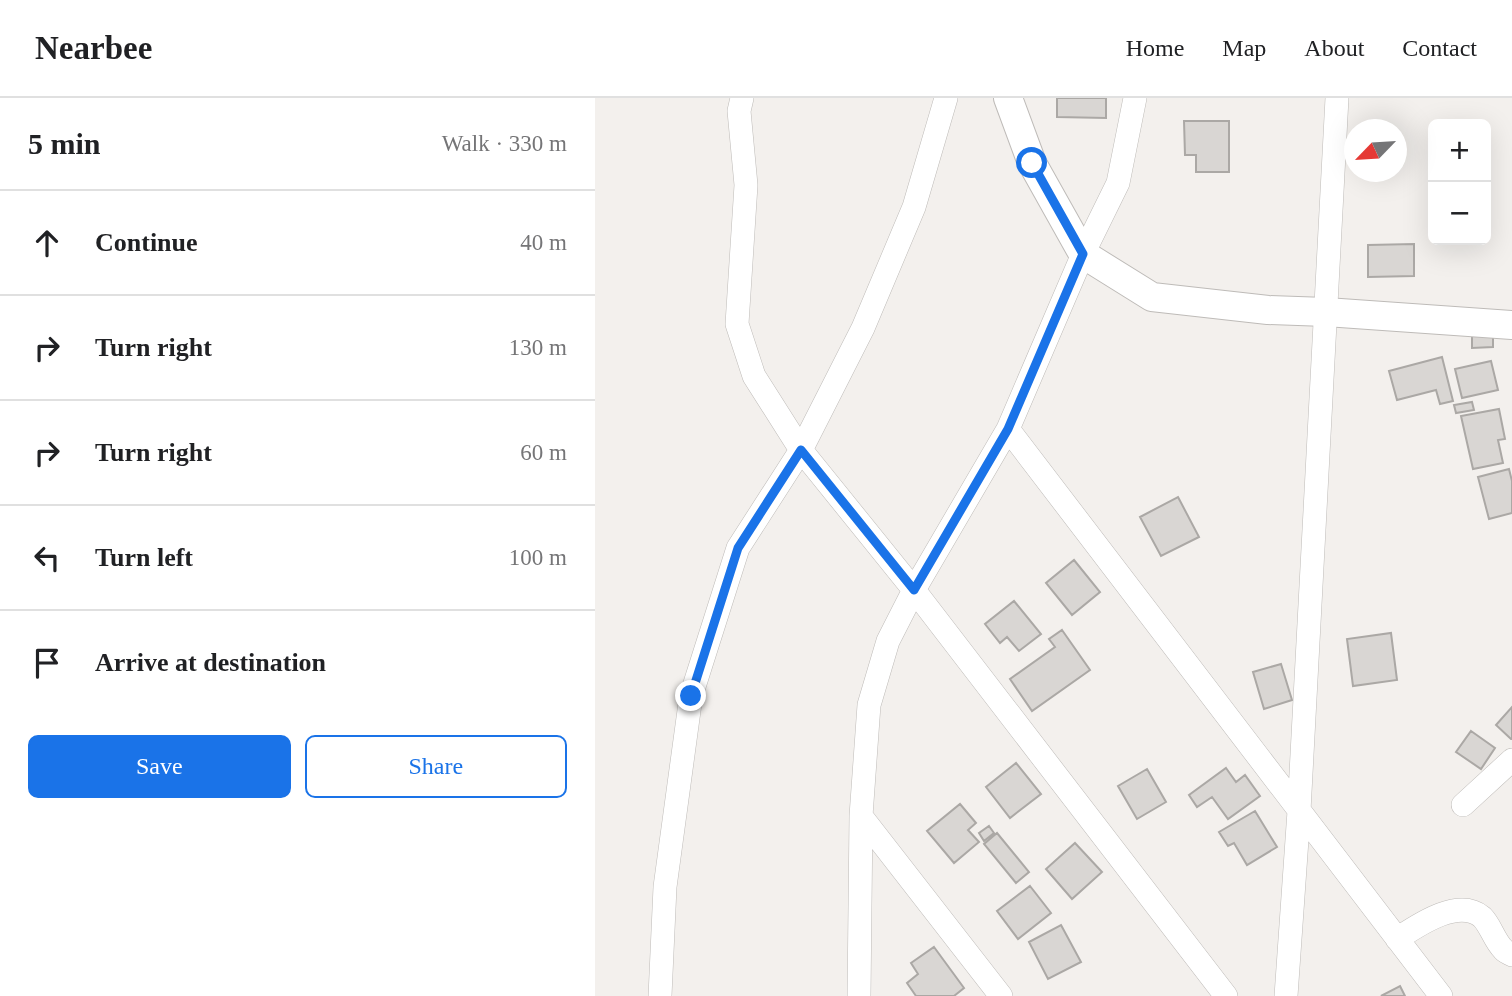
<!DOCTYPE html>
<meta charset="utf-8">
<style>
:root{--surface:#fff;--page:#f2f2f2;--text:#202124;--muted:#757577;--line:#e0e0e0;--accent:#1a73e8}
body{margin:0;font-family:"Times New Roman",serif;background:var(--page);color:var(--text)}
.controls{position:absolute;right:21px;top:21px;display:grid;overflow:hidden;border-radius:10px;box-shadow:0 7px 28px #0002}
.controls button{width:63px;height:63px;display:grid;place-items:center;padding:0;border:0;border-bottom:2px solid var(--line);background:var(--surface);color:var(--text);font:35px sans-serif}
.compass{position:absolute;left:749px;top:21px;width:63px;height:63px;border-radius:50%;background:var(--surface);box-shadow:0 7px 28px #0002;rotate:245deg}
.stop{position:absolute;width:21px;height:21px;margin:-16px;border:5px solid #1a73e8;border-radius:50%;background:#fff}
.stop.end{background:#1a73e8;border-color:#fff;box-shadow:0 2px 7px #0008}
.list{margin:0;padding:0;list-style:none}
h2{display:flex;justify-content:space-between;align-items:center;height:91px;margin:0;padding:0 28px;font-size:30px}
h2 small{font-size:23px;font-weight:400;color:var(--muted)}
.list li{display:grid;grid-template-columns:46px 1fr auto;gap:21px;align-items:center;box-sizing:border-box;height:105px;padding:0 28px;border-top:2px solid var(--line)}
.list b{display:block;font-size:26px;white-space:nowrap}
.list em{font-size:23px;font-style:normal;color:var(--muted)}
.actions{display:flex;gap:14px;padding:21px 28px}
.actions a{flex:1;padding:16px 0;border:2px solid var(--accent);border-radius:10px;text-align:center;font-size:24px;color:var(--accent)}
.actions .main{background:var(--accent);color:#fff}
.icon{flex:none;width:38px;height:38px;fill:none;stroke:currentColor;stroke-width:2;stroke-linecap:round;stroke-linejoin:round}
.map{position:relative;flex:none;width:917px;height:898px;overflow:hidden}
header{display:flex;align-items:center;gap:42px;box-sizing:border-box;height:98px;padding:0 35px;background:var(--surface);border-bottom:2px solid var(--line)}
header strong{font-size:33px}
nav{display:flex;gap:38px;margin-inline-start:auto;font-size:24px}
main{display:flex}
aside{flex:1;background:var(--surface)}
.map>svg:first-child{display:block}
</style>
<header>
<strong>Nearbee</strong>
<nav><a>Home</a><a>Map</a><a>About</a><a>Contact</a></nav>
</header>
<main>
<aside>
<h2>5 min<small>Walk · 330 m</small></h2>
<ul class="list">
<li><svg class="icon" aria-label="ahead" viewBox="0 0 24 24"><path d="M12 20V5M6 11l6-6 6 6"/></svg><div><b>Continue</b></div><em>40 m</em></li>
<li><svg class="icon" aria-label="right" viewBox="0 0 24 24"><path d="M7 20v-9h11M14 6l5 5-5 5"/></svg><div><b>Turn right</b></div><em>130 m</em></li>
<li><svg class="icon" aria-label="right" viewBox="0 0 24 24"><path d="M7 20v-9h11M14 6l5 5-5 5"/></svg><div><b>Turn right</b></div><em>60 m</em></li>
<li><svg class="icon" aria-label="left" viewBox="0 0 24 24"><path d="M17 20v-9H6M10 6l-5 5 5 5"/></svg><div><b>Turn left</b></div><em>100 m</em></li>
<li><svg class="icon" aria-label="arrive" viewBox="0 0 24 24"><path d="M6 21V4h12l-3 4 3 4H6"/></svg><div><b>Arrive at destination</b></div></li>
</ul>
<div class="actions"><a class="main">Save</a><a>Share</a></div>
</aside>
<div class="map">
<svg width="917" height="898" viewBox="0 0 917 898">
<rect width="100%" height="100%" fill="#f3f0ed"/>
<!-- building -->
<path fill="#d9d6d3" stroke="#aba8a5" stroke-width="2" d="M462,0H511V20L462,19Z
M589,23H634V74H601V57H590Z
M819,146V178L773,179V147Z
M877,235H898V249L877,250Z
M847,259L858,303L845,306L841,292L802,302L794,273Z
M896,263L903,292L867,300L860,271Z
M877,304L879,312L861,315L859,307Z
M904,311L910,341L903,342L908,365L878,371L866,318Z
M914,371L917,383V415L894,421L883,379Z
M583,399L604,439L566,458L545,419Z
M479,462L505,494L477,517L451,485Z
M419,503L446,536L424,553L412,539L405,545L390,526Z
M467,532L495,572L437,613L415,581L460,549L454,541Z
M796,535L802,582L758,588L752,541Z
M686,566L697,602L669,611L658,574Z
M917,609V641H916L901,627Z
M876,633L900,650L886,671L861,654Z
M421,665L446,696L415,720L391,689Z
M631,670L641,684L650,677L665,698L633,721L617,699L602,709L594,697Z
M552,671L571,704L542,721L523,688Z
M365,706L381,725L373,732L384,744L359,765L332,733Z
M660,713L682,749L652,767L639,745L633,748L624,734Z
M394,728L399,735L389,743L384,735Z
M402,735L434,774L421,785L389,746Z
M480,745L507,774L477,801L451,771Z
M435,788L456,815L423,841L402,813Z
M466,827L486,864L453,881L434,844Z
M339,849L369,890L359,898H321L312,885L323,876L316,865Z
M805,888L810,898H786Z"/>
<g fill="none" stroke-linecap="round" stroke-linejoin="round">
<!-- minor casing -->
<g stroke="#bebbb8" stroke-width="24">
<path id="minor" d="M147,0L144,13L151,87L142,226L159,278L206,352L319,492L631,898
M413,331L846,898
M868,707L917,662
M266,718L406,898
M802,841C822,828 863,799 887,819C896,828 899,842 908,851C910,854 914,855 917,857
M65,898L70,789L96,598L143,450L206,352L268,230L319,109L351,0
M264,898L266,718L274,607L293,543L319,492L413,331L488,156L523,85L540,0
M691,898L704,713L742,0"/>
</g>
<!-- major casing -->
<g stroke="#bebbb8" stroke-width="30">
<path id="major" d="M413,0L437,65L488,156L557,199L673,212L731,214L917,227"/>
</g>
<!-- minor -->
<use href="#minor" stroke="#fff" stroke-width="23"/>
<!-- major -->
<use href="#major" stroke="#fff" stroke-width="28"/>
</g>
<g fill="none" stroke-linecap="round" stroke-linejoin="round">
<!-- route -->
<path stroke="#1a73e8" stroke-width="9" d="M96,598L143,450L206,352L319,492L413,331L488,156L437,65"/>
</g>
</svg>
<div class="controls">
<button>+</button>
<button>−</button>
</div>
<svg class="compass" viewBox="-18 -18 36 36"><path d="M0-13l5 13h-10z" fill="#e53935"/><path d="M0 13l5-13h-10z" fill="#757577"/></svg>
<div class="stop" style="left:437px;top:65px"></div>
<div class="stop end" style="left:96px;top:598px"></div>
</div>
</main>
